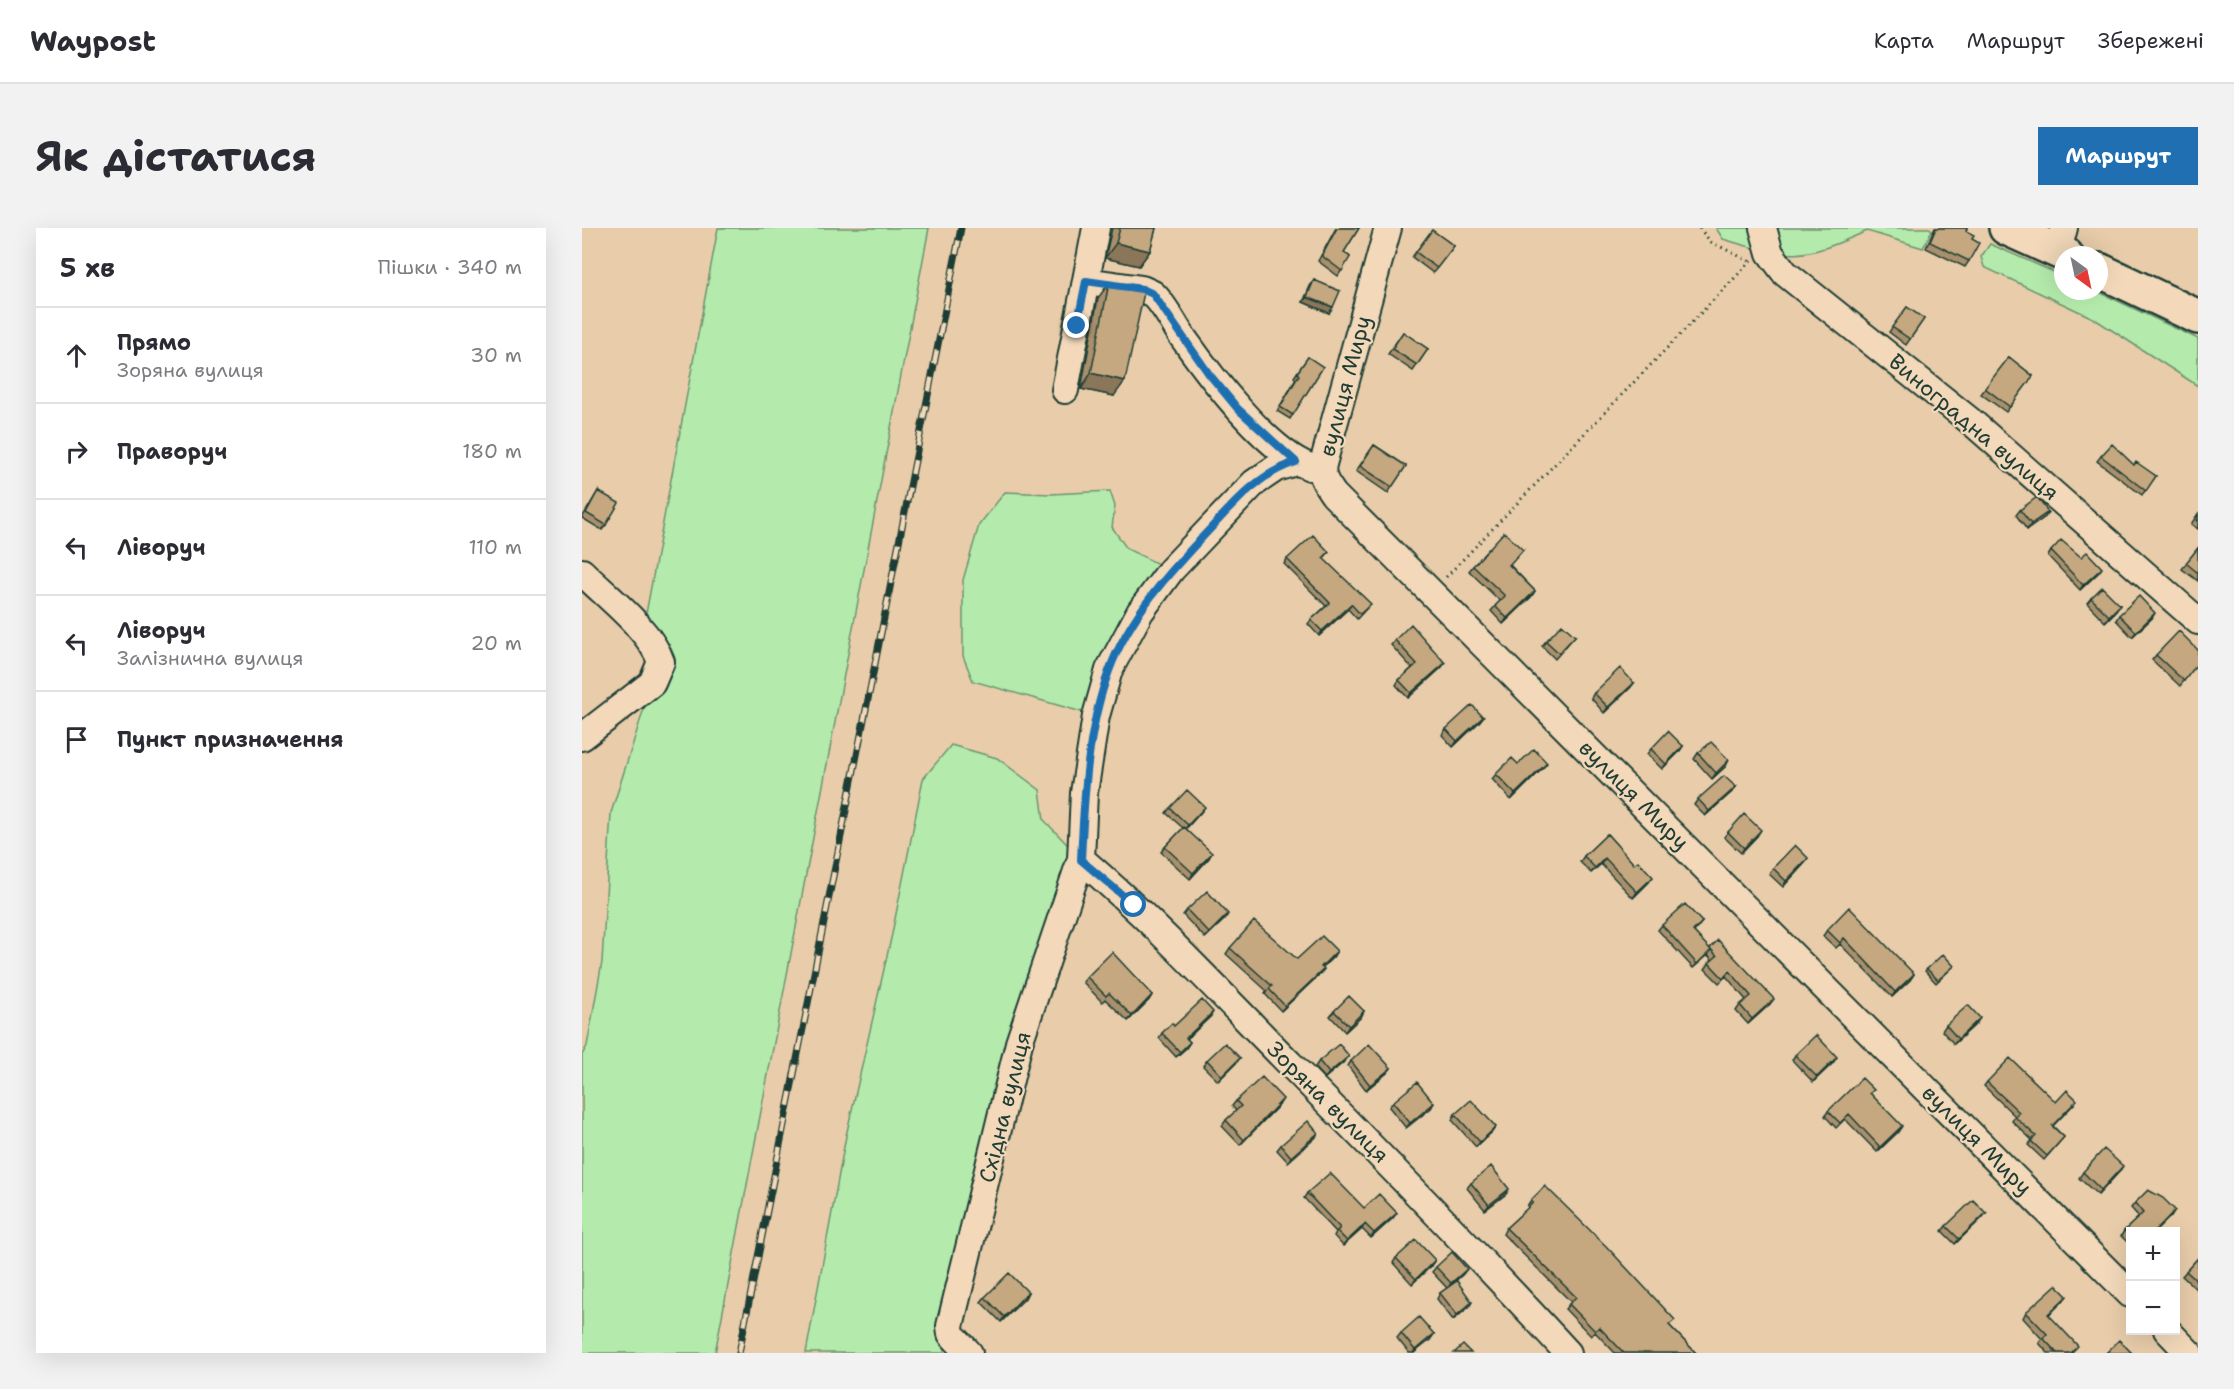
<!DOCTYPE html>
<html lang="uk">
<meta charset="utf-8">
<style>
:root{--surface:#fff;--page:#f2f2f3;--text:#2b2b33;--muted:#7c7c81;--line:#e1e1e2;--accent:#1f6fb2}
body{margin:0;font-family:"Shantell Sans",sans-serif;background:var(--page);color:var(--text)}
.controls{position:absolute;right:18px;bottom:18px;display:grid;overflow:hidden;border-radius:0px;box-shadow:0 6px 24px #0002}
.controls button{width:54px;height:54px;display:grid;place-items:center;padding:0;border:0;border-bottom:2px solid var(--line);background:var(--surface);color:var(--text);font:30px sans-serif}
.compass{position:absolute;left:1472px;top:18px;width:54px;height:54px;border-radius:50%;background:var(--surface);box-shadow:0 6px 24px #0002;rotate:147deg}
.stop{position:absolute;width:18px;height:18px;margin:-14px;border:4px solid #1f6fb2;border-radius:50%;background:#fff}
.stop.end{background:#1f6fb2;border-color:#fff;box-shadow:0 2px 6px #0008}
.list{margin:0;padding:0;list-style:none}
h2{display:flex;justify-content:space-between;align-items:center;height:78px;margin:0;padding:0 24px;font-size:26px}
h2 small{font-size:20px;font-weight:400;color:var(--muted)}
.list li{display:grid;grid-template-columns:39px 1fr auto;gap:18px;align-items:center;box-sizing:border-box;height:96px;padding:0 24px;border-top:2px solid var(--line)}
.list b{display:block;font-size:22px;white-space:nowrap}
.list p{margin:0;font-size:20px;white-space:nowrap;color:var(--muted)}
.list em{font-size:20px;font-style:normal;color:var(--muted)}
.icon{flex:none;width:33px;height:33px;fill:none;stroke:currentColor;stroke-width:2;stroke-linecap:round;stroke-linejoin:round}
.map{position:relative;flex:none;width:1616px;height:1125px;overflow:hidden;border-radius:0px}
header{display:flex;align-items:center;gap:36px;box-sizing:border-box;height:84px;padding:0 30px;background:var(--surface);border-bottom:2px solid var(--line)}
header strong{font-size:28px}
nav{display:flex;gap:33px;margin-inline-start:auto;font-size:21px}
.intro{display:flex;align-items:center;justify-content:space-between;box-sizing:border-box;height:144px;padding:0 36px}
h1{margin:0;font-size:42px}
.button{padding:15px 27px;border-radius:0px;background:var(--accent);color:#fff;font-size:21px;font-weight:700}
main{display:flex;gap:36px;padding:0 36px}
aside{flex:1;background:var(--surface);border-radius:0px;box-shadow:0 6px 24px #0002}
.map>svg:first-child{display:block}
</style>
<header>
<strong>Waypost</strong>
<nav><a>Карта</a><a>Маршрут</a><a>Збережені</a></nav>
</header>
<div class="intro"><h1>Як дістатися</h1><a class="button">Маршрут</a></div>
<main>
<aside>
<h2>5 хв<small>Пішки · 340 m</small></h2>
<ul class="list">
<li><svg class="icon" aria-label="ahead" viewBox="0 0 24 24"><path d="M12 20V5M6 11l6-6 6 6"/></svg><div><b>Прямо</b><p>Зоряна вулиця</p></div><em>30 m</em></li>
<li><svg class="icon" aria-label="right" viewBox="0 0 24 24"><path d="M7 20v-9h11M14 6l5 5-5 5"/></svg><div><b>Праворуч</b></div><em>180 m</em></li>
<li><svg class="icon" aria-label="left" viewBox="0 0 24 24"><path d="M17 20v-9H6M10 6l-5 5 5 5"/></svg><div><b>Ліворуч</b></div><em>110 m</em></li>
<li><svg class="icon" aria-label="left" viewBox="0 0 24 24"><path d="M17 20v-9H6M10 6l-5 5 5 5"/></svg><div><b>Ліворуч</b><p>Залізнична вулиця</p></div><em>20 m</em></li>
<li><svg class="icon" aria-label="arrive" viewBox="0 0 24 24"><path d="M6 21V4h12l-3 4 3 4H6"/></svg><div><b>Пункт призначення</b></div></li>
</ul>
</aside>
<div class="map">
<svg width="1616" height="1125" viewBox="0 0 1616 1125">
<rect width="100%" height="100%" fill="#e9cdaa"/>
<filter id="ink" filterUnits="userSpaceOnUse"><feTurbulence type="fractalNoise" baseFrequency=".0167" numOctaves="2"/><feDisplacementMap in="SourceGraphic" scale="12" xChannelSelector="R" yChannelSelector="G"/><feConvolveMatrix kernelMatrix="1 2 1 2 8 2 1 2 1" color-interpolation-filters="sRGB"/></filter>
<g filter="url(#ink)">
<!-- green -->
<path fill="#b4eaac" stroke="#6a9470" stroke-width="1.5" d="M136,0H347L133,1125H0V827L5,818L20,734L29,585L70,455L63,391Z
M1134,0H1347L1350,2L1341,20L1285,3C1219,32 1209,32 1141,11Z
M1408,16L1481,48V63H1515L1616,111V158L1511,90L1402,39L1399,29Z
M528,263L533,278L530,299L545,321L589,342L514,488L391,453L381,428V352L397,297L423,264L469,266Z
M369,517L415,530L458,562L462,592L499,631L369,1106L361,1125H224L264,908L310,706L341,551Z"/>
<g fill="none" stroke-linecap="round" stroke-linejoin="round">
<!-- minor casing -->
<g stroke="#1f3d34" stroke-width="30">
<path id="minor" d="M806,0L741,236C738,249 745,257 752,267L1548,1066
M1181,0L1188,25L1203,45L1392,196L1616,393
M1476,23L1482,0
M504,53L560,61L571,66C583,77 592,97 602,111C629,149 685,223 728,239
M483,162L514,0
M0,344C25,369 68,401 79,434L70,455L0,509
M499,631C574,695 640,767 709,837C803,932 896,1027 986,1125
M1585,1102L1607,1125
M387,1125L369,1106L368,1098L437,815L499,631L502,565L514,488L527,442L558,384L589,342L672,255L694,240L714,234"/>
</g>
<!-- major casing -->
<g stroke="#1f3d34" stroke-width="38">
<path id="major" d="M1424,0L1484,27
M1517,42L1616,89"/>
</g>
<!-- path -->
<path stroke="#1f3d34" stroke-width="3" stroke-dasharray="1.5 4.5" stroke-linecap="butt" d="M1117,0L1129,14L1167,33
M864,349L1169,33"/>
<!-- minor -->
<use href="#minor" stroke="#f3d9ba" stroke-width="26"/>
<!-- major -->
<use href="#major" stroke="#f3d9ba" stroke-width="33"/>
<!-- rail casing -->
<g stroke="#1f3d34" stroke-width="7">
<path id="rail" d="M157,1125L379,0"/>
</g>
<!-- rail -->
<use href="#rail" stroke="#f3d9ba" stroke-width="4.5" stroke-dasharray="14" stroke-linecap="butt"/>
</g>
<!-- wall -->
<path fill="#a9906d" stroke="#1f3d34" stroke-width="1.5" d="M530,0H574L568,23L557,38L523,30Z
M754,0H777L762,24L768,29L756,48L736,33Z
M1353,0H1385L1384,3L1390,11L1387,33L1383,39L1344,20Z
M850,2L872,18L851,45L830,29Z
M732,52L747,85L721,74L728,58Z
M527,55L532,168L499,161L516,70Z
M1325,79L1342,91L1324,117L1307,104Z
M821,104L846,121L831,143L806,126Z
M726,129L741,139L708,191L695,183L714,151L712,149Z
M1427,129L1451,148L1424,184L1399,166Z
M792,217L824,238L806,265L774,243Z
M1519,228L1552,237L1574,248L1560,267L1515,233Z
M16,263L24,297L20,302L0,290Z
M1438,282L1463,289L1445,302L1434,287Z
M1616,286V301L1609,296Z
M1616,320V353L1600,341Z
M941,322L928,337L953,363L949,369L921,396L909,383L918,373L887,343L891,338Z
M1469,323L1517,344L1498,362L1466,328Z
M747,324L741,331L785,380L775,391L766,381L737,408L726,396L729,392L744,378L702,336L705,331Z
M1509,370L1538,377L1534,383L1523,394L1505,375Z
M1537,387L1570,390L1550,409L1534,392Z
M993,408L973,431L960,418L964,413Z
M813,412L863,435L859,440L826,470L814,457L817,452L830,440L809,417Z
M1574,427L1616,435L1598,458L1570,432Z
M1052,455L1048,460L1022,485L1009,470L1012,465Z
M901,489L897,494L871,519L860,507L864,501Z
M1101,518L1097,524L1080,541L1065,526L1069,521Z
M1116,525L1144,538L1130,551L1112,531Z
M936,536L961,540L929,572L910,551L914,546Z
M1154,559L1150,564L1123,588L1112,577L1116,571Z
M588,580L619,584L604,600L627,630L608,651L579,624L583,619L601,600L584,585Z
M1146,604L1175,608L1159,625L1142,609Z
M1025,606L1067,654L1051,670L1019,636L1009,645L998,634L1002,628Z
M1222,636L1201,659L1187,646L1191,640Z
M605,682L643,691L623,710L601,687Z
M1120,694L1112,704L1127,721L1136,712L1188,776L1166,796L1154,783L1158,777L1164,772L1144,748L1137,755L1123,741L1130,732L1126,727L1111,740L1076,702L1080,697Z
M1245,702L1332,746L1328,752L1310,769L1258,716L1254,720L1241,708Z
M648,720L715,731L751,729L740,739L742,741L738,746L699,783L683,766L685,763L644,726Z
M1372,738L1354,755L1343,743L1345,741Z
M505,749L570,767L567,772L546,793L523,771L520,774L501,754Z
M752,783H782L779,789L763,804L748,788Z
M628,789L605,811L608,814L604,820L594,829L577,810L580,805L592,798Z
M1394,796L1372,816L1360,803L1364,797Z
M1213,827L1251,835L1231,854L1210,832Z
M658,830L654,835L636,853L621,838L625,832Z
M737,833H763L743,850L733,839Z
M769,833L809,840L805,845L784,862L766,838Z
M1405,854L1474,874L1492,876L1471,898L1482,909L1462,932L1446,917L1450,912L1430,893L1433,888L1402,858Z
M1289,866L1316,904L1295,924L1263,891L1254,900L1243,888L1246,883Z
M654,873L697,877L658,917L640,898L644,892L654,883L650,878Z
M811,874L849,880L824,900L807,879Z
M873,886L910,904L894,919L870,892Z
M733,910L706,934L695,922L699,917Z
M1501,944H1537L1516,967L1497,950Z
M889,955L924,966L903,982L885,960Z
M725,965L782,980L811,990L789,1010L780,1001L761,1018L752,1008L754,1004L722,970Z
M949,972L1088,1098L1114,1125H1033L1013,1104L1009,1108L983,1081L989,1074L921,1006L924,1000L947,979L945,978Z
M1553,975L1589,988L1548,1004V1017L1539,1008L1542,1003L1557,989L1549,980Z
M1404,985L1400,990L1373,1016L1360,1003L1364,998Z
M814,1030L849,1038L830,1056L811,1035Z
M1616,1030V1061L1615,1062L1600,1048Z
M854,1039L881,1046L869,1057L887,1079L871,1092L855,1071L858,1065L865,1060L850,1044Z
M446,1064L443,1070L419,1094L399,1074L403,1069Z
M1481,1073L1466,1087L1492,1123L1490,1125H1466L1457,1115L1460,1111L1441,1090L1444,1084Z
M819,1105L852,1106L848,1112L832,1125H827L815,1110Z"/>
<!-- shaded-wall -->
<path fill="#8a7659" stroke="#1f3d34" stroke-width="1.5" d="M534,15L568,23L557,38L523,30Z
M725,69L751,79L747,85L721,74Z
M509,145L543,153L532,168L499,161Z
M1466,284L1463,289L1445,302L1449,296Z
M1520,340L1517,344L1498,362L1501,357Z
M953,363L949,369L921,396L925,390Z
M769,376L766,381L737,408L740,403Z
M1538,377L1534,383L1523,394L1527,388Z
M1573,385L1570,390L1550,409L1554,404Z
M863,435L859,440L826,470L829,465Z
M1052,455L1048,460L1022,485L1026,479Z
M901,489L897,494L871,519L875,513Z
M1101,518L1097,524L1080,541L1084,536Z
M1147,532L1144,538L1130,551L1134,545Z
M965,535L961,540L929,572L933,566Z
M1154,559L1150,564L1123,588L1127,583Z
M623,579L619,584L603,602L606,597Z
M1179,602L1175,608L1159,625L1162,620Z
M630,625L627,630L608,651L611,645Z
M1023,630L1019,636L1009,645L1013,640Z
M1226,630L1222,636L1201,659L1204,653Z
M1071,649L1067,654L1051,670L1055,664Z
M646,686L643,691L623,710L627,705Z
M1129,722L1126,727L1111,740Z
M755,723L751,729L736,744L739,739Z
M742,741L738,746L699,783L703,778Z
M1332,746L1328,752L1310,769L1313,764Z
M570,767L567,772L546,793L550,788Z
M1192,771L1188,776L1166,796L1170,791Z
M782,783L779,789L763,804L767,798Z
M631,784L628,789L600,815L604,810Z
M1398,790L1394,796L1372,816L1376,811Z
M608,814L604,820L594,829L598,824Z
M767,828L763,833L743,850L747,845Z
M1255,829L1251,835L1231,854L1235,849Z
M658,830L654,835L636,853L640,848Z
M809,840L805,845L784,862L788,857Z
M701,871L697,877L658,917L662,912Z
M852,875L849,880L824,900L828,895Z
M1320,898L1316,904L1295,924L1298,919Z
M914,899L910,904L894,919L898,914Z
M736,905L733,910L706,934L709,929Z
M1541,938L1537,944L1516,967L1519,962Z
M927,961L924,966L903,982L907,977Z
M1593,982L1589,988L1573,1004H1572Z
M815,985L811,990L789,1010L792,1005Z
M1404,985L1400,990L1373,1016L1377,1011Z
M783,996L780,1001L761,1018L765,1013Z
M853,1032L849,1038L830,1056L834,1051Z
M885,1041L881,1046L866,1060L869,1055Z
M446,1064L443,1070L419,1094L422,1089Z
M1485,1068L1481,1073L1462,1092L1466,1086Z
M890,1074L887,1079L871,1092L875,1087Z
M852,1106L848,1112L831,1125L833,1122Z"/>
<!-- building -->
<path fill="#c5a87f" stroke="#1f3d34" stroke-width="1.5" d="M538,0H574L568,23L534,15Z
M755,0H777L762,24L768,29L760,43L740,28Z
M1354,0H1385L1384,3L1392,7L1390,11L1397,15L1387,33L1348,14Z
M850,2L872,18L855,40L834,24Z
M732,52L758,63L751,79L725,69Z
M527,55L563,60L543,153L509,145Z
M1325,79L1342,91L1328,111L1310,99Z
M821,104L846,121L835,137L810,121Z
M726,129L741,139L711,187L698,179L717,147L715,145Z
M1427,129L1451,148L1428,179L1403,160Z
M1530,216L1552,237L1554,234L1574,248L1564,263L1519,228Z
M792,217L824,238L810,259L778,238Z
M16,263L37,275L24,297L4,285Z
M1455,269L1466,284L1449,296L1438,282Z
M1616,286V293L1613,291Z
M922,304L941,322L927,337L953,363L925,390L913,378L923,368L891,338Z
M731,307L747,324L741,330L789,376L778,386L769,376L740,403L729,392L748,375L705,331Z
M1479,312L1499,329L1505,324L1520,340L1501,357L1469,323Z
M1616,320V345L1604,335Z
M1520,359L1538,377L1527,388L1509,370Z
M1557,368L1573,385L1554,404L1537,387Z
M829,396L863,435L829,465L817,452L835,436L813,412Z
M980,396L993,408L977,425L964,413Z
M1597,403L1616,422V435L1602,453L1574,427Z
M1038,440L1052,455L1026,479L1012,465Z
M890,477L901,489L875,513L864,501Z
M1086,503L1101,518L1084,536L1069,521Z
M1129,514L1147,532L1134,545L1116,525Z
M952,521L965,535L933,566L914,546L930,530L936,536Z
M1142,548L1154,559L1127,583L1116,571Z
M605,562L623,579L606,597L588,580Z
M1162,586L1179,602L1162,620L1146,604Z
M602,599L630,625L611,645L583,619Z
M1025,606L1052,636L1056,633L1071,649L1055,664L1023,630L1013,640L1002,628Z
M1213,617L1226,630L1204,653L1191,640Z
M625,663L646,686L627,705L605,682Z
M1103,676L1120,694L1111,703L1129,722L1115,736L1080,697Z
M1267,679L1332,746L1313,764L1262,710L1258,715L1245,702Z
M672,693L715,731L740,708L755,723L739,739L742,741L703,778L687,761L690,758L648,720Z
M1136,712L1192,771L1170,791L1158,777L1169,768L1148,743L1141,750L1127,735L1135,728L1128,720Z
M530,724L570,767L550,788L527,765L524,768L505,749Z
M1361,726L1372,738L1356,752L1345,741Z
M767,768L782,783L767,798L752,783Z
M620,772L631,784L604,810L608,814L598,824L580,805L590,795L592,798Z
M1386,777L1398,790L1376,811L1364,797Z
M1234,807L1255,829L1235,849L1213,827Z
M643,815L658,830L640,848L625,832Z
M757,816L767,828L747,845L737,833Z
M787,816L809,840L788,857L769,833Z
M1428,830L1474,874L1485,862L1495,872L1470,898L1482,909L1465,928L1449,913L1454,908L1433,889L1437,884L1405,854Z
M680,849L701,871L662,912L644,892L659,878L654,873Z
M1280,850L1292,862L1288,865L1320,898L1298,919L1267,886L1258,895L1246,883Z
M835,854L852,875L828,895L811,874Z
M889,872L914,899L898,914L873,886Z
M726,893L736,905L709,929L699,917Z
M1522,921L1541,938L1519,962L1501,944Z
M909,938L927,961L907,977L889,955Z
M748,945L782,980L797,966L815,985L792,1005L783,996L765,1013L755,1003L758,1000L725,965Z
M963,958L1024,1018L1093,1092L1087,1097L1114,1125H1042L1017,1099L1013,1103L987,1076L994,1069L924,1000L951,975L949,972Z
M1566,962L1581,970L1593,982L1572,1004H1548V1008L1542,1003L1561,985L1553,975Z
M1391,972L1404,985L1377,1011L1364,998Z
M834,1012L853,1032L834,1051L814,1030Z
M870,1024L885,1041L869,1055L854,1039Z
M1616,1030V1054L1604,1043Z
M427,1045L446,1064L422,1089L403,1069Z
M875,1053L890,1074L875,1087L858,1065Z
M1474,1057L1485,1068L1466,1086L1496,1118L1489,1125H1475L1461,1110L1465,1106L1444,1084Z
M837,1089L852,1106L833,1122L819,1105Z
M1537,1112L1550,1125H1524Z
M881,1117L889,1125H872Z"/>
</g>
<g fill="none" stroke-linecap="round" stroke-linejoin="round" filter="url(#ink)">
<!-- route -->
<path stroke="#1f6fb2" stroke-width="8" d="M495,98L504,53L560,61L571,66L627,146L656,181L714,234C677,246 655,272 629,300C589,342 547,388 527,443C505,502 502,569 499,632L552,677"/>
</g>
<g text-anchor="middle" dominant-baseline="central" stroke-width="4.5" stroke-linejoin="round" paint-order="stroke">
<!-- street labels -->
<g font-size="22" fill="#1f3d34" stroke="#f3d9ba">
<text transform="translate(763 158) rotate(-75)">вулиця Миру</text>
<text transform="translate(1392 199) rotate(40)">Виноградна вулиця</text>
<text transform="translate(1052 567) rotate(45)">вулиця Миру</text>
<text transform="translate(746 874) rotate(45)">Зоряна вулиця</text>
<text transform="translate(423 879) rotate(-76)">Східна вулиця</text>
<text transform="translate(1395 912) rotate(45)">вулиця Миру</text>
</g>
</g>
</svg>
<div class="controls">
<button>+</button>
<button>−</button>
</div>
<svg class="compass" viewBox="-18 -18 36 36"><path d="M0-13l5 13h-10z" fill="#e53935"/><path d="M0 13l5-13h-10z" fill="#7c7c81"/></svg>
<div class="stop" style="left:552px;top:677px"></div>
<div class="stop end" style="left:495px;top:98px"></div>
</div>
</main>
